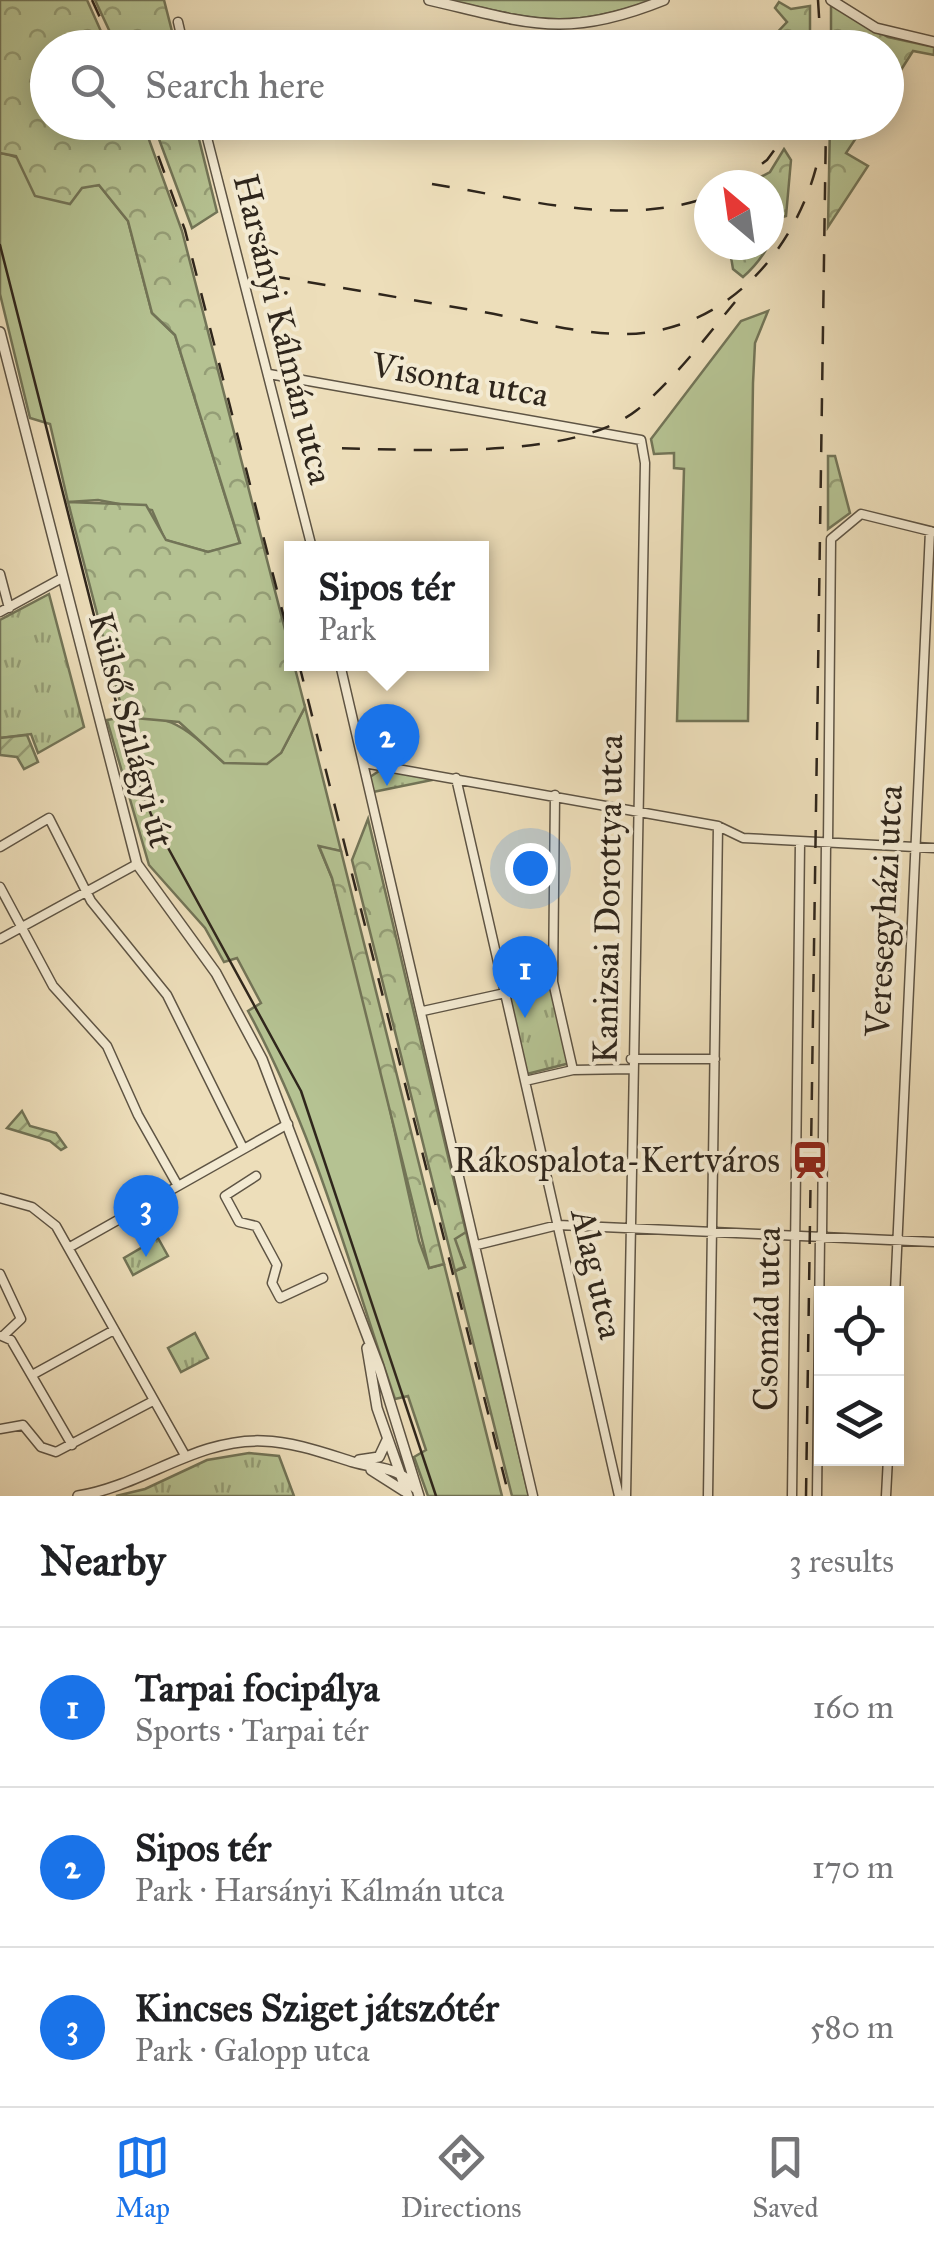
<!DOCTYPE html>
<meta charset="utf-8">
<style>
:root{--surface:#fff;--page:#f6f6f6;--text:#202124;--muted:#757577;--line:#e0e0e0;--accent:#1a73e8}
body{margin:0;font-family:"IM FELL Great Primer",serif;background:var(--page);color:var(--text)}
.controls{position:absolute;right:30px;bottom:30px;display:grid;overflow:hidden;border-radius:0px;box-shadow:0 5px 25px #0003}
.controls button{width:90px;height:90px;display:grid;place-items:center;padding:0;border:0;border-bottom:2px solid var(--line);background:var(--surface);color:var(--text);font:50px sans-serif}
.compass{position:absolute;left:694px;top:170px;width:90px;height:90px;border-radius:50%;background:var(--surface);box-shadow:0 5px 25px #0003;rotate:331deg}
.you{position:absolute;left:530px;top:868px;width:35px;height:35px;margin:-25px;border:8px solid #fff;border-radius:50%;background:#1a73e8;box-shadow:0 0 0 15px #1a73e833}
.badge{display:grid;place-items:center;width:65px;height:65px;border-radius:50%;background:var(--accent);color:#fff;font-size:32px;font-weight:700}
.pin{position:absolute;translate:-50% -82px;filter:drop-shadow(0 2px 5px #0008)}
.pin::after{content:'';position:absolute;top:52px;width:35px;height:30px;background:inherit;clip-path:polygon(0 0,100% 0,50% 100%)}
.popup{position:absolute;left:284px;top:541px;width:205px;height:130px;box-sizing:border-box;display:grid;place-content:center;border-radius:0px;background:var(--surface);filter:drop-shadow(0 2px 8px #0005);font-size:32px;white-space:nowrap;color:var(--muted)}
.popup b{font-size:38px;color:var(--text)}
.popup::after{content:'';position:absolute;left:50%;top:100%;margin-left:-20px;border:20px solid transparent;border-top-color:var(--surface)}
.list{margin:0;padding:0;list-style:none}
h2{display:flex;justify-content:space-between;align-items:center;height:130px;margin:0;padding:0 40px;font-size:42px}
h2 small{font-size:32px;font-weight:400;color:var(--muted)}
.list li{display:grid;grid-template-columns:65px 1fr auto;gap:30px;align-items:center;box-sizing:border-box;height:160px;padding:0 40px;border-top:2px solid var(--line)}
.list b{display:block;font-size:38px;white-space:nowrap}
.list p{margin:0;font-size:32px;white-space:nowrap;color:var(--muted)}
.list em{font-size:32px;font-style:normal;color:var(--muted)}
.icon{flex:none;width:55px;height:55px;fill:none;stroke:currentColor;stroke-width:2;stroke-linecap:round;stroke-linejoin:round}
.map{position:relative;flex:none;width:934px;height:1496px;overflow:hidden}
.search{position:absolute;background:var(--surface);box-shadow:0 5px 25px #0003;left:30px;right:30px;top:30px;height:110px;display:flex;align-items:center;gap:25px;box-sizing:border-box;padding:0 35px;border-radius:55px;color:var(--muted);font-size:38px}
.sheet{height:610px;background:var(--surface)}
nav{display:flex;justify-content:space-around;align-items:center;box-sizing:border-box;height:140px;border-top:2px solid var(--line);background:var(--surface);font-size:28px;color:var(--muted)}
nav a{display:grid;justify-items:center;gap:5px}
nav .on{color:var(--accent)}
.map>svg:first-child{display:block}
</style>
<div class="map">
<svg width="934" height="1496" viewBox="0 0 934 1496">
<defs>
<pattern id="forest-crowns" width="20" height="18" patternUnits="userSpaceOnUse" patternTransform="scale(2.5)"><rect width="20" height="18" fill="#b5c292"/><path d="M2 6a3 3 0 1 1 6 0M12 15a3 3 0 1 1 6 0" fill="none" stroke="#949d76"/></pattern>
<pattern id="park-tufts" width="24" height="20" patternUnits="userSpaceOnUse" patternTransform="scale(2.5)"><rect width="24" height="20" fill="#b5c292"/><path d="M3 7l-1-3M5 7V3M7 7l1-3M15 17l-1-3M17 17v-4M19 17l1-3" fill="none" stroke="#949d76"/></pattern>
<pattern id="garden-furrows" width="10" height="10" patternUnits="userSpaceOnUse" patternTransform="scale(2.5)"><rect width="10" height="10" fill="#b5c292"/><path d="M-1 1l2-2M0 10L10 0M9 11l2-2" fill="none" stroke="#949d76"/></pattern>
</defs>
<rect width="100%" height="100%" fill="#eddeba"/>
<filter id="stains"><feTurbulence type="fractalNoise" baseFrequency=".002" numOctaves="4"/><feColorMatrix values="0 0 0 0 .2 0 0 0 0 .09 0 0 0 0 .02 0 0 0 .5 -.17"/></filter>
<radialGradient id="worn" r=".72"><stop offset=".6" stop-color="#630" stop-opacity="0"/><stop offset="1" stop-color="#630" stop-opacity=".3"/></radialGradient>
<!-- grass -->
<path fill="#b5c292" stroke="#727457" stroke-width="2.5" d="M447,0H654C566,31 535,20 447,0Z
M0,153C35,158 65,192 99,185L128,221L152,313L175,335L240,544L208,552L165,540L152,510L98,500L68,502L50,424L30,418L0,294Z
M768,311L755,343L753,383L748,721H677L684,469L674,468V453L654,454L651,439L741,321Z
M305,707L341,851L319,847L332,878L379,1060L419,1241L429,1268L444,1264L502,1496H428L414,1457L426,1450L408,1396L395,1399C350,1268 315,1134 248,1011L261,1003L237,958L224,962L205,928L149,865L107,720C166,708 184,726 224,763L281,753Z
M466,1232L529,1496H512L455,1271L465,1267L454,1239Z"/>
<!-- forest -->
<path fill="url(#forest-crowns)" stroke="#727457" stroke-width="2.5" d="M0,0H87L108,47L48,48V122L143,123L182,231L305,707L281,753L267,764L224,763L179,722L124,717L68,502L146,505L166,540L208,552L240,543L175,335L152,313L128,221L99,185L82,188L70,204L35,196L16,156L0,153Z
M95,0H164L176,47H117Z
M779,2L791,9L810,6V47H775L771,39L787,22L775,8Z
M831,5L888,37L934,47V55L913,51L887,92L886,48H831Z
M153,123H195L217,212L192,228Z
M830,123H866L846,153L868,166L828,227Z
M784,149L791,160L786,216L779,218C772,243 762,260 743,277L733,269L730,251L737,245H769V185H746L770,172Z
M828,456H835L850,513L828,529Z
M368,819L466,1232L455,1239L465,1267L455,1271L352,860Z
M319,846L341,851L444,1264L429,1268L332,878Z"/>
<!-- park -->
<path fill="url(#park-tufts)" stroke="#727457" stroke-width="2.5" d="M49,594L84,727L38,753L31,734L0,738V620Z
M379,771L432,776V780L373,792L370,777Z
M550,984L570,1063L527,1074L507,995Z
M158,1238L168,1256L133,1275L124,1258Z
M195,1333L208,1358L181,1372L168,1348Z
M249,1453L279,1456L294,1496H116L145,1489L207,1460Z"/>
<!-- garden -->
<path fill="url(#garden-furrows)" stroke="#727457" stroke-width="2.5" d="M27,735L38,762L24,769L17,757L0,755V738Z
M22,1111L30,1126L56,1133L66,1147L61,1150L50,1141L7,1128Z"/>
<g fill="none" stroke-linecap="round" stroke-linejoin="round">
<!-- minor casing -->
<g stroke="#5e5444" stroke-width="11">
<path id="minor" d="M178,22L184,48
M203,122L312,548
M269,374L641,440L645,463L626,1496
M0,574L9,608
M0,612L62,578
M340,664L533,1496
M364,763L718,826L743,838L934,848
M828,844L831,539L861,514L934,532
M0,847L49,818L91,901L167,995L243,1148
M0,887L53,986L107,1046L138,1115L178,1186
M0,939L137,864
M553,982L555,795
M423,1011L505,993L456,778
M631,1059H715
M573,1070L631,1069
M525,1081L573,1070L553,982L505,993L619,1496
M256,1176L225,1196L239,1222L256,1226L277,1265L272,1283L280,1298L323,1278
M0,1198L32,1207L56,1226L186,1457
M822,1236L826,843
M477,1245L558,1225L934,1242
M70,1247L288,1124
M0,1274L21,1319L4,1335
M895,1294L930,531
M2,1336L11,1340L72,1445
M32,1375L114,1330
M0,1429L23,1425L41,1447L56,1452L153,1401
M708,1496L718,826
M792,1496L800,842
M817,1496L820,1236
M886,1496L888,1458"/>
</g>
<!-- tertiary casing -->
<g stroke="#5e5444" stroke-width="12">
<path id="tertiary" d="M429,0C529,23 565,40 664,0
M831,0L876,28L934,42
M0,332L137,864L216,973L262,1059L379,1367L419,1496
M367,1348L377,1408L408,1496
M359,1460L379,1457L387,1440
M371,1470L404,1491
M78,1496C142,1486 197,1438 263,1441C294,1442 324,1453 353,1462C376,1469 401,1466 415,1488"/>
</g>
<!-- minor -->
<use href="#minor" stroke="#f3ead2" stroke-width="8"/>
<!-- tertiary -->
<use href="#tertiary" stroke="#f3ead2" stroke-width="9"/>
<!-- tram -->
<path stroke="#2f261c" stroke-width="2.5" d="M0,245L134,773L155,824L301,1091L436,1496"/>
<!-- rail -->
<path stroke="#2f261c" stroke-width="2.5" stroke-dasharray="18 18" stroke-linecap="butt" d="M92,0L114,48
M818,0L821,48
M146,122L185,230L292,649
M432,184C522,198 620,228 709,197
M733,185L767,160L795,122
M272,276C343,288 413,300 483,312C528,320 574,333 619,334C720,336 794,255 817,164
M306,448C394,447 567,465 637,410C672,382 707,336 735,302
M299,664L509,1496
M806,1496L826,122"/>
</g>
<!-- icons -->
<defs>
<g id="station-bare" transform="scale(3)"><path d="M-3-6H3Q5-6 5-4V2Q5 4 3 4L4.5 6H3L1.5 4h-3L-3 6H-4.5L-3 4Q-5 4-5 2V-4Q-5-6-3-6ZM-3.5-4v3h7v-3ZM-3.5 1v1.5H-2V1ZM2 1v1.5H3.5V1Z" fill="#8f2418" stroke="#f3ead2" stroke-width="2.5" paint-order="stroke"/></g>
</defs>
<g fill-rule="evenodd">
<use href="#station-bare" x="810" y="1160"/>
</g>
<g text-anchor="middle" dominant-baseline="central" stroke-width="8" stroke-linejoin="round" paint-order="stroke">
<!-- street labels -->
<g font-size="35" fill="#2f261c" stroke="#f3ead2">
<text transform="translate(283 329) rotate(76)">Harsányi Kálmán utca</text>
<text transform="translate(460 380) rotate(10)">Visonta utca</text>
<text transform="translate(131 730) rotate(75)">Külső Szilágyi út</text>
<text transform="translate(608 899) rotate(-89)">Kanizsai Dorottya utca</text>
<text transform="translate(884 911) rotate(-87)">Veresegyházi utca</text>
<text transform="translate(597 1274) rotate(77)">Alag utca</text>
<text transform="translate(767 1319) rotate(-89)">Csomád utca</text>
</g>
<!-- poi labels -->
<g font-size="35" fill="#2f261c" stroke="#f3ead2" text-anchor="end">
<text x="780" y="1160">Rákospalota-Kertváros</text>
</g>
</g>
<rect width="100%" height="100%" filter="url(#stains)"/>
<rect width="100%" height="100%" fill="url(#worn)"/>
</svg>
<div class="controls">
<button><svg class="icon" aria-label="locate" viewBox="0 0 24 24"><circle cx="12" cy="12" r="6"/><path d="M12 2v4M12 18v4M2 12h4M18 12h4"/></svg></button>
<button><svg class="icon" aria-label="layers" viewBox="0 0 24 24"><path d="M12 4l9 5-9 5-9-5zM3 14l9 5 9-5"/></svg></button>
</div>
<svg class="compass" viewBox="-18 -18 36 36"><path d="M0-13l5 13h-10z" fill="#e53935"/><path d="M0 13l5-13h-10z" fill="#757577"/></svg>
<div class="you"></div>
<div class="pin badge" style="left:525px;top:1018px">1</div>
<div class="pin badge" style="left:387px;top:786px">2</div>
<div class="popup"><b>Sipos tér</b>Park</div>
<div class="pin badge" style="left:146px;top:1257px">3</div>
<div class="search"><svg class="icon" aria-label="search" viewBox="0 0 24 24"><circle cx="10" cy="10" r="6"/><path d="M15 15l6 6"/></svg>Search here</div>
</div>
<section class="sheet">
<h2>Nearby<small>3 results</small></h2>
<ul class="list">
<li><span class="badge">1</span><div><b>Tarpai focipálya</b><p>Sports · Tarpai tér</p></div><em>160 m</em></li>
<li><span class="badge">2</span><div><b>Sipos tér</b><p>Park · Harsányi Kálmán utca</p></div><em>170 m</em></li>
<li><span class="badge">3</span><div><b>Kincses Sziget játszótér</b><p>Park · Galopp utca</p></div><em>580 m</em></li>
</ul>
</section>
<nav>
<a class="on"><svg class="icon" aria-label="map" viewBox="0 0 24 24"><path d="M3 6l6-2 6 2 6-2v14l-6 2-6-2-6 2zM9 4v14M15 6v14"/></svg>Map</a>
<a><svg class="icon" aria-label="directions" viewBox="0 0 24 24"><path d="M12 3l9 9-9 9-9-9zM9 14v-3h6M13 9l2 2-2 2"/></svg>Directions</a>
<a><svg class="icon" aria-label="saved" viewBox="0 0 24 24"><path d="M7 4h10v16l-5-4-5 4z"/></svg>Saved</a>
</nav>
